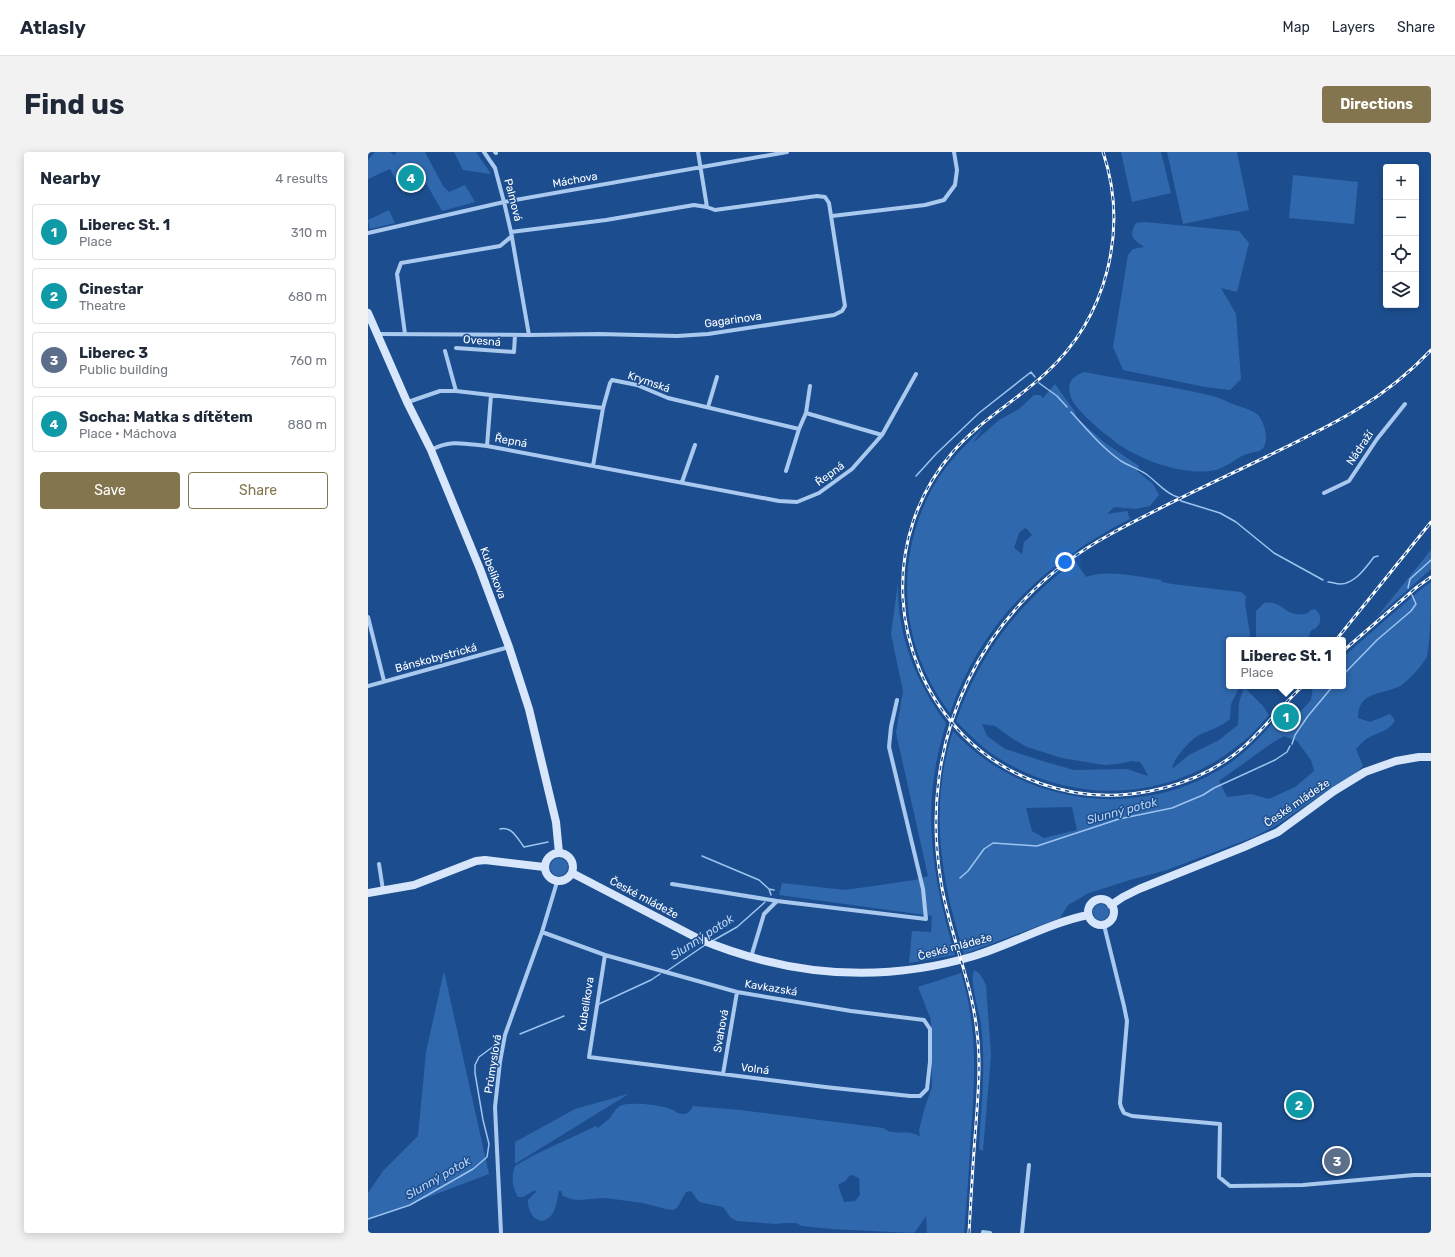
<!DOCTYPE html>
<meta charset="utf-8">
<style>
:root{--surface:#fff;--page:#f2f2f3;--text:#1f2937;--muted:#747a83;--line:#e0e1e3;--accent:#83754d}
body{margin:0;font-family:Rubik,sans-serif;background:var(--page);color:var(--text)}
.controls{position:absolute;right:12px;top:12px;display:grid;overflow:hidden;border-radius:4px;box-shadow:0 2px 10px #0003}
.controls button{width:36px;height:36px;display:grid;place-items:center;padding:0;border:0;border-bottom:1px solid var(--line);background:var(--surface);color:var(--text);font:20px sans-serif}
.you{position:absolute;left:697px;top:410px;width:14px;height:14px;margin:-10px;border:3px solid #fff;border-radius:50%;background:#1a73e8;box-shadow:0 0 0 6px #1a73e833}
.badge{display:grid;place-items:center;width:26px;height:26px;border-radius:50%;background:var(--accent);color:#fff;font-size:13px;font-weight:700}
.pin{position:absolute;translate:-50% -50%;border:2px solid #fff;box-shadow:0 1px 4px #0006}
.popup{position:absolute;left:858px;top:485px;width:120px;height:52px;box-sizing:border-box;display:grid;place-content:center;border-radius:4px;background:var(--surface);filter:drop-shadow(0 1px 3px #0005);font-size:13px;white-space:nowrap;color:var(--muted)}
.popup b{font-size:15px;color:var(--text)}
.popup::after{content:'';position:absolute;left:50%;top:100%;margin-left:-8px;border:8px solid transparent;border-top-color:var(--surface)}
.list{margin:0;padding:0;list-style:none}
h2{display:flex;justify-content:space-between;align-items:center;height:52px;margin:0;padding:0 16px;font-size:17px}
h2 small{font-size:13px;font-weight:400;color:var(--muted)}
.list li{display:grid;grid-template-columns:26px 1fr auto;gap:12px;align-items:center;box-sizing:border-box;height:56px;margin:0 8px 8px;padding:0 8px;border:1px solid var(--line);border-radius:4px}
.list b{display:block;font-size:15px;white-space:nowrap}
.list p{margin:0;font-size:13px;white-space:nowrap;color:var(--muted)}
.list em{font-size:13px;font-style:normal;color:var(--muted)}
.actions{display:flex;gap:8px;padding:12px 16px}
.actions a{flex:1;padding:9px 0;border:1px solid var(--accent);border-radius:4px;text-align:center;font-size:14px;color:var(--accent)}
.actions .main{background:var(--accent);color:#fff}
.icon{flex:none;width:22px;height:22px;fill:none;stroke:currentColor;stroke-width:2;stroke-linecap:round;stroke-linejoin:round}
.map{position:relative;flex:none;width:1063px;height:1081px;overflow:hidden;border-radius:4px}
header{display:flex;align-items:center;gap:24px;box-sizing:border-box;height:56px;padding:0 20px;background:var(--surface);border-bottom:1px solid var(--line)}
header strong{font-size:19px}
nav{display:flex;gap:22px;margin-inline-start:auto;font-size:14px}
.intro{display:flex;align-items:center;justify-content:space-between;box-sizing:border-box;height:96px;padding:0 24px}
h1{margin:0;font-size:28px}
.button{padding:10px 18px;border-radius:4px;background:var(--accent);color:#fff;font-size:14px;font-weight:700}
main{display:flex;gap:24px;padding:0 24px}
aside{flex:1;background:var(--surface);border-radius:4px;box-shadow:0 2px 10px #0003}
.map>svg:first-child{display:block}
</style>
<header>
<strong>Atlasly</strong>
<nav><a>Map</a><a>Layers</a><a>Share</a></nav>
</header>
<div class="intro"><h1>Find us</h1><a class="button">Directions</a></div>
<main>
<aside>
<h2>Nearby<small>4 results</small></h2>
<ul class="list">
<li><span class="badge" style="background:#0f9aa8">1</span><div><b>Liberec St. 1</b><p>Place</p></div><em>310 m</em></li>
<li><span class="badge" style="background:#0f9aa8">2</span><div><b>Cinestar</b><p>Theatre</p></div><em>680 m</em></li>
<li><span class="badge" style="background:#5c6f8a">3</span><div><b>Liberec 3</b><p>Public building</p></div><em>760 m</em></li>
<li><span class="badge" style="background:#0f9aa8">4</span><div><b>Socha: Matka s dítětem</b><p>Place · Máchova</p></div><em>880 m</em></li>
</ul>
<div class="actions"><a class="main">Save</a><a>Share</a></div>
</aside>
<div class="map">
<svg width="1063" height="1081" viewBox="0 0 1063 1081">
<rect width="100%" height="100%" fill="#1c4e8f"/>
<!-- green -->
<path fill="#2f68ad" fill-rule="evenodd" d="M7,0H22L26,3L29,0H57L75,34L81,40L97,33L107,50L74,59L58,31L35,41L22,17L0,27V8Z
M86,0H108L123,22L95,18Z
M753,0H793L803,41L764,50Z
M799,0H869L881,58L815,72Z
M925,23L990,30L986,72L921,66Z
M21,58L27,71L2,77L0,68Z
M776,70L871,79L881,91L869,140L853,136L868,162L873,227L862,238L837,235L755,218L745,195L760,103L765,97L776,95C765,87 760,85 768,71Z
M716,220C750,227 784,231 817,238C831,241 846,243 858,249C867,254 881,256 889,262C896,268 903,291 893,298C888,301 882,300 876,303C869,306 863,312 855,315C846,320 833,320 823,319C799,317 769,305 750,292C746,290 744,286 740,284C731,278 709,258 704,248C698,233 702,225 716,220Z
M687,232L707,260L709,266L737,291L771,314L769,319L785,332L791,343L782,354L768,357L746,355L739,362L759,359L762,367C677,410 613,470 582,561C531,494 525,407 566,333C579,311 597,293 615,276L605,291L631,268L651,257L666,243H672L675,246ZM657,376L659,377L664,383L656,390L654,402L646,396L651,381Z
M1063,398V417L1008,466Z
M707,409L718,425C742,417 770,425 793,428L794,430L804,432L873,440L878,444L877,451L883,488H861V534H872L863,552L862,567C853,575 842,578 831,583C822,588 805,607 804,617L821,603L851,588L870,573L871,551L876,535L895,554L901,563C892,573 884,583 873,591C804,649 708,654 632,607C615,597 602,583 588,569C612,501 650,452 707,409ZM614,572L627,574L645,587L659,595L694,606L736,613L750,612L764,609L772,610L776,616L780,624L759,617L706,618L678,610L637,597L619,584Z
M1063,430C1063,452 1063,484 1059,504C1056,512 1038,532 1030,535C1013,543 990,539 990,566L1002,570L1022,562L1027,568C1020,581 1008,580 997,588C994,590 991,594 988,597L995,614L986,623L967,633L909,673L886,685L799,718L762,728L721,741L700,753L692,766L596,802C576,737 564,677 577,609C579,599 582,589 585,579C655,655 773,669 859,613C879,600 894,583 910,565L920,573L943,548L945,534H975V505L1053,437ZM916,584L929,589L943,608L946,619L927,635L901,647L883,642L859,645L851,629L904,591ZM704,655L709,678L676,686L664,679L658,656Z
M530,431C529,483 547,529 578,571C575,583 571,595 569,607C555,675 568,738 587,803L541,811L544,779L563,780L564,764L411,743L414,731L477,738L547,728L560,724L528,581L535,539L523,482Z
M896,451C909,448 914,457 924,461C928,463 933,462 938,462L943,458L947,457C952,461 955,469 949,475C944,480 948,474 943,479C941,482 942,485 939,488H888V459Z
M182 715a9 9 0 1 1 18 0a9 9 0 1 1-18 0Z
M725 760a8 8 0 1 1 16 0a8 8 0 1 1-16 0Z
M606,818L612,822L618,833L623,903L615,999L611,997C613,954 619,909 612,866C609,852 602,831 606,818Z
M76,819L121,1022L0,1068V1041L15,1019L50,984L58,900Z
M593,821C610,876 607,925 603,981C601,1014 599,1048 596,1081H559L558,1064L547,1080L544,1081L463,1077L434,1074L428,1071H416L409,1072L369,1069L363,1066L355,1055L331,1050L323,1039L318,1040L309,1056L305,1058L298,1057L275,1051L237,1046L210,1048L203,1047L195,1044L193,1039H191C189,1046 189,1054 185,1061C174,1078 159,1064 160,1048L168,1040L167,1038L155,1045H150C144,1035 143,1025 147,1014L164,1004L228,974L230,976C234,972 239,969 242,966C245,962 248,956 252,954C261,949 303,953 309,961C318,963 321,962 325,954L372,958L515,976C518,978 522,980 525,980C535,982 543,978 552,985L551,978L556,958L564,935L563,868L550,835ZM484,1023L491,1026L492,1043L487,1049L476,1050L470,1033L477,1029L481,1024Z
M260,942L259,943L147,1012V990L207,957Z"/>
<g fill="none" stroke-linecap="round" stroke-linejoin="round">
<!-- stream -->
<path stroke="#9dc4f0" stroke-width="1.5" d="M671,231L689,244L699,255
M703,260C719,277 734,296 753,309C761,314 771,317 778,322C788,329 799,343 810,345L813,349L852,361L868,370L906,401L955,428
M548,324L568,302L611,261L663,220L667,225
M960,430C964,430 968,432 972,432C987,432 998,415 1006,405L1010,404
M1040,436L1042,427L1063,408
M975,523L1009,488L1043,459L1048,452L1044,443
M924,592L927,583L940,564L965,534
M132,677C144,674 149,686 156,695L180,690
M334,704L391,728L401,737
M592,726L600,719L616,697L625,691L669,694L751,667L804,656L835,643L846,636L907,608L919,600L922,594
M403,743L401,737L406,738
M346,788L369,775L397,750
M299,819L337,793
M231,852L283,828L292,822
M152,882L196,864
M0,1067L42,1053L105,1017L119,1005L121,992L115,968L107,921V913L111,905L130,891"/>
<!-- street -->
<path stroke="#aac9ee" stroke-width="4" d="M116,0L127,16L136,50L143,80L161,183
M127,0L128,1
M330,0L339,55
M464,64L557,53L576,48L587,33L589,18L586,0
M0,81L136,50L419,0
M10,182L161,183L231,182L309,184L340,182L466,163L474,159L477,154L461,51L457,45L449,44L347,58L339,55L326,53L238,68L143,80
M37,182L29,122L33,111L132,94L144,84
M88,196L146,200L147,183
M77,199L88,239
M40,250L72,239H88L235,256L242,231L244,228L269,233L300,246L431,277L438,261L514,283
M340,255L349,225
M438,261L442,234
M119,294L123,243
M63,298C82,287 98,292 119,294L411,349L429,350L451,341L484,317L514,283L548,222
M225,314L235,256
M418,319L431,277
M314,330L327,293
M956,341L981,329L1009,287L1037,252
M0,465L16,529
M0,534L141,495
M11,712L15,738
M304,732L409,749L396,762L383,805
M409,749L558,767L555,737L521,595L523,575L529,548
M736,773L756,854L759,869L752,951L753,955L756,961L764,964L852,972L851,1025L862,1034L935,1033L1046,1023H1063
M174,780L237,803L369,840L483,859L556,868L562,877V910L559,937L552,944H542L457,935L221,905L237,803
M355,922L369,840
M615,1080L622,1081
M133,1081L127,955L132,910L137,883L174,780L189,730
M654,1081L661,1013"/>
<!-- secondary -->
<path stroke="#d7e6fa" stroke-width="8" d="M0,161L39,250L63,298L112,417L141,495L161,557L188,670L191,701
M177 715a14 14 0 1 1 28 0a14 14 0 1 1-28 0Z
M204,721L329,786C419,824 512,832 606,804C645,792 681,771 720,763
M0,741L46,733L108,709L117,708L176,715
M720 760a13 13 0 1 1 26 0a13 13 0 1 1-26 0Z
M743,753L755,745L771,737L876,695L910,680L966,639L997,620L1028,609L1051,605H1063"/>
<!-- rail casing -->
<g stroke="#fff" stroke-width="3">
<path id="rail" d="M735,0C761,78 739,165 678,221C648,249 611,269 584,301C513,384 520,507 596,584C639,627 703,649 763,642C807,637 851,620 883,588C901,571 916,551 935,534
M968,488L1063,370
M975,499L1049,435L1063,425
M601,1081C603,1045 605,1008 608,972C610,942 613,911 609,880C604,829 581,781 573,730C549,586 613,453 741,383C795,353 851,328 906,301C966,272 1016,248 1063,198"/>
</g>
<!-- rail -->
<use href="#rail" stroke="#1c4e8f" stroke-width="1.5" stroke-dasharray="4.5" stroke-linecap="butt"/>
</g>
<g text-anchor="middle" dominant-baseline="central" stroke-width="3" stroke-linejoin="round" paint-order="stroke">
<!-- street labels -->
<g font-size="11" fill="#fff" stroke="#1c4e8f">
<text transform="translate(207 28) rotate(-10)">Máchova</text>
<text transform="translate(145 48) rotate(76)">Palmová</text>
<text transform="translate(365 168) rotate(-8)">Gagarinova</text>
<text transform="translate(114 189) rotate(5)">Ovesná</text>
<text transform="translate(281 230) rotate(19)">Krymská</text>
<text transform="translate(143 289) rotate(10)">Řepná</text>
<text transform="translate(992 296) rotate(-56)">Nádraží</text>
<text transform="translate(462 322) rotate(-36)">Řepná</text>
<text transform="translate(125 421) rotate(69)">Kubelíkova</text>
<text transform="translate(68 506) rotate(-15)">Bánskobystrická</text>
<text transform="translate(929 651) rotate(-34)">České mládeže</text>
<text transform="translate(276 746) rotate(28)">České mládeže</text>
<text transform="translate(587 795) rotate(-15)">České mládeže</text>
<text transform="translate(403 836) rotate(9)">Kavkazská</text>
<text transform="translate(218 852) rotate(-81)">Kubelíkova</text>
<text transform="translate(353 879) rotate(-80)">Svahová</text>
<text transform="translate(125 912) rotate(-81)">Průmyslová</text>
<text transform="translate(387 917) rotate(7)">Volná</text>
</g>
<!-- water labels -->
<g font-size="12" font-style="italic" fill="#b6d3f5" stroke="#1c4e8f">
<text transform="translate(754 659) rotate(-15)">Slunný potok</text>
<text transform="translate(334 785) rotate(-33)">Slunný potok</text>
<text transform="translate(70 1026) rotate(-30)">Slunný potok</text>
</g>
</g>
</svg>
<div class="controls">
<button>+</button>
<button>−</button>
<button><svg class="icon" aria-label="locate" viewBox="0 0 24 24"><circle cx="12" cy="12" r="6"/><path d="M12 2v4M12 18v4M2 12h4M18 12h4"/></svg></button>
<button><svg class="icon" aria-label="layers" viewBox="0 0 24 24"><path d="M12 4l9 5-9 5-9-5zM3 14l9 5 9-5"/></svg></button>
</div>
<div class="you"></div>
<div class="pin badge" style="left:918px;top:565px;background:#0f9aa8">1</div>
<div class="popup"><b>Liberec St. 1</b>Place</div>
<div class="pin badge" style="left:931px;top:953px;background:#0f9aa8">2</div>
<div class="pin badge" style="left:969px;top:1009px;background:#5c6f8a">3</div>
<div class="pin badge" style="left:43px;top:26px;background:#0f9aa8">4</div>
</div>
</main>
